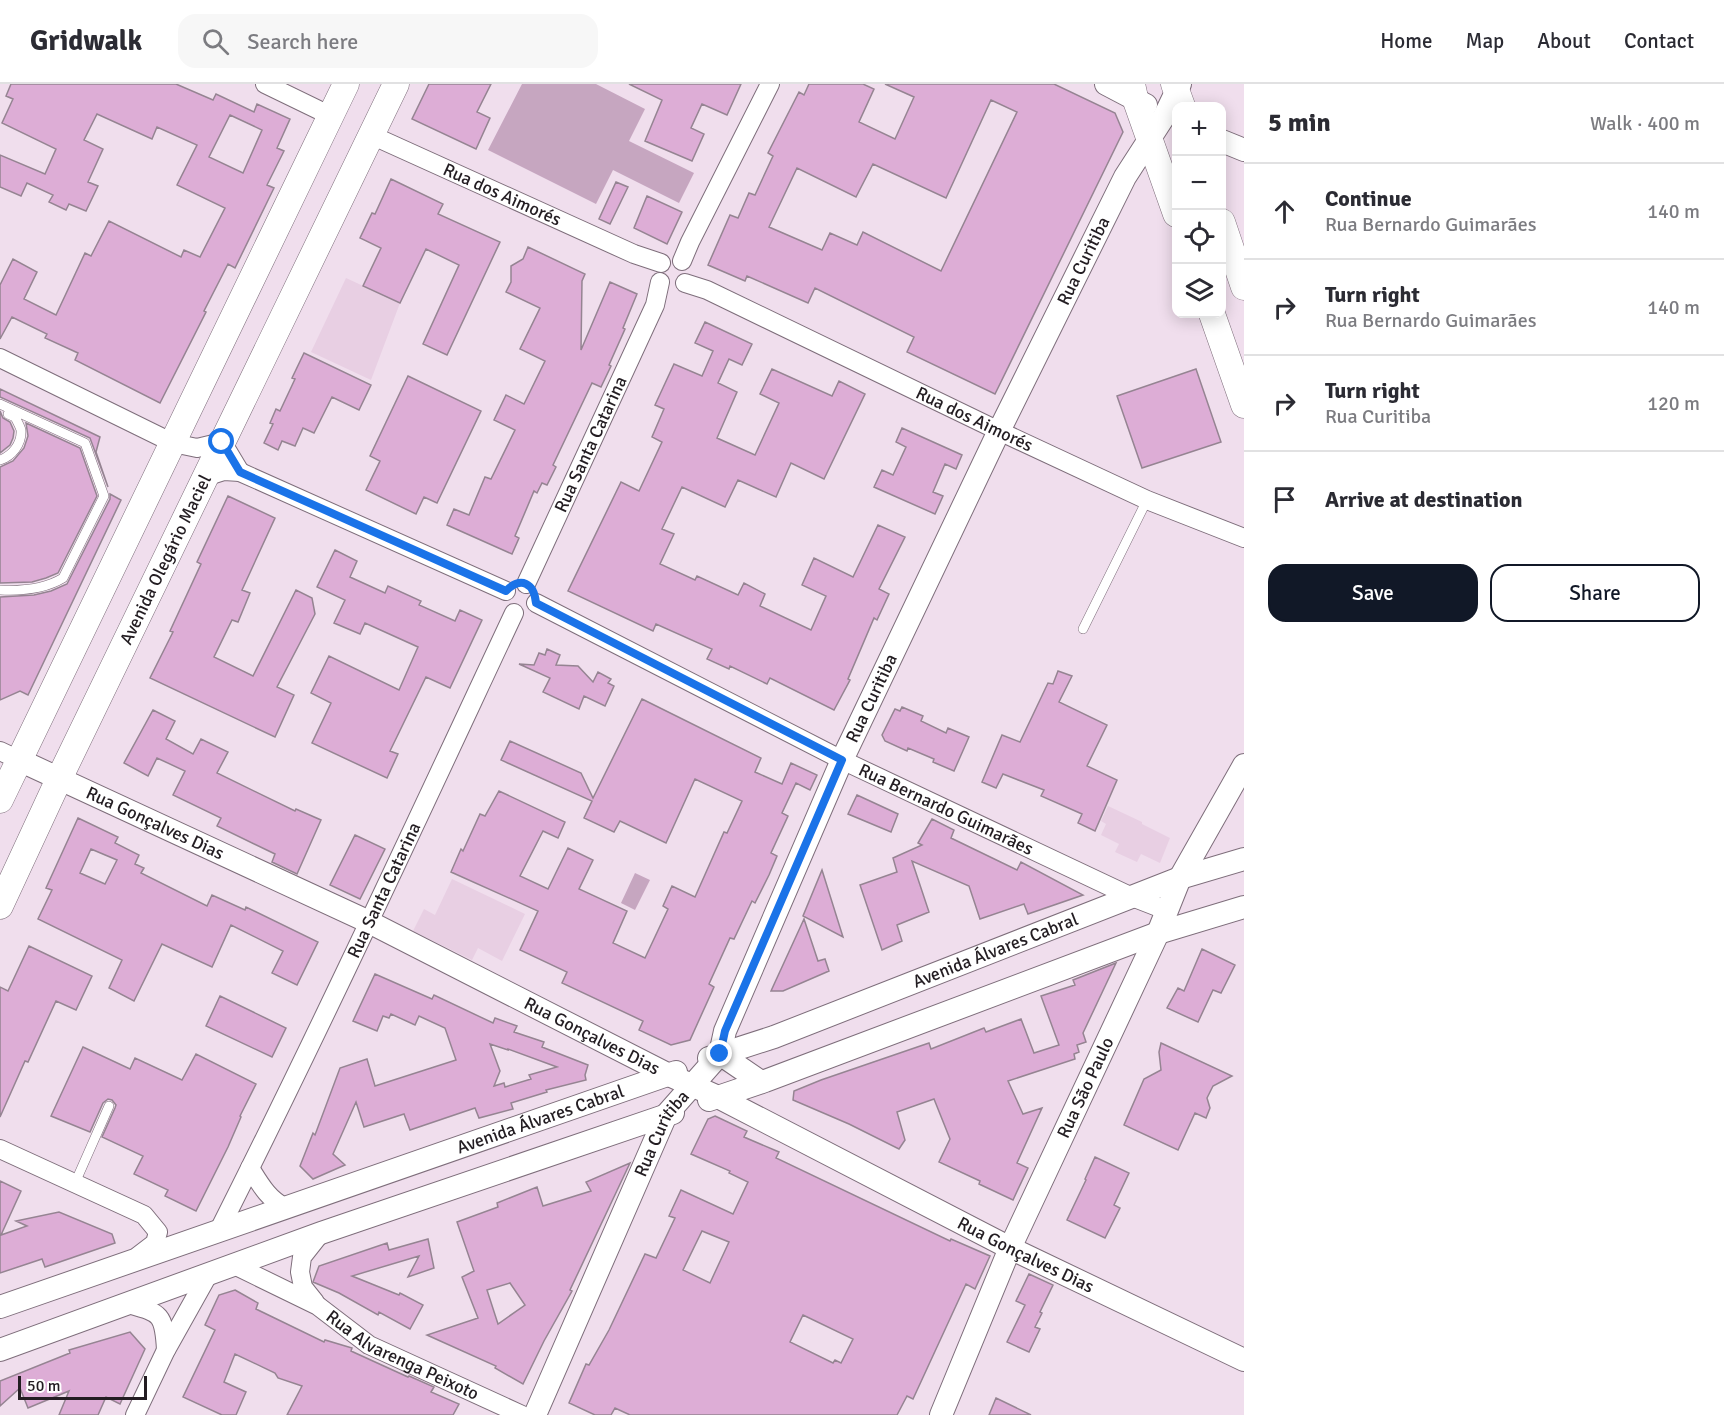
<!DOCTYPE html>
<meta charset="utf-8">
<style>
:root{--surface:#fff;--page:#f7f7f7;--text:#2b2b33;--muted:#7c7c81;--line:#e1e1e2;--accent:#111827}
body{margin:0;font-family:Signika,sans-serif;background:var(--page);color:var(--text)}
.controls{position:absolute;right:18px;top:18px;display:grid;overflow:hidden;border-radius:12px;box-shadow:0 3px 15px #0003}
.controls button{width:54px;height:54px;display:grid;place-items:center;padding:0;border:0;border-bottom:2px solid var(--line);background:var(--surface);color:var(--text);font:30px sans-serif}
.scale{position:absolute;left:18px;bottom:15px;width:129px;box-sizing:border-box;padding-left:6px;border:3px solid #231d22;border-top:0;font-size:16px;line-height:21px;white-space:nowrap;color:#231d22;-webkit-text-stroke:4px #fff;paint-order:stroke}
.stop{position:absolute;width:18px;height:18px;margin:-14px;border:4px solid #1a73e8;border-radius:50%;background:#fff}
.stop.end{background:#1a73e8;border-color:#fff;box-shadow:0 2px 6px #0008}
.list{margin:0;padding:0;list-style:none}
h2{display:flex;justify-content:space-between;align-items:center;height:78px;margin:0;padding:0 24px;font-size:26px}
h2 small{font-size:20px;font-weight:400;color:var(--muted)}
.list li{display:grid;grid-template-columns:39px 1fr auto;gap:18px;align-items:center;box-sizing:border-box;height:96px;padding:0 24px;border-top:2px solid var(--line)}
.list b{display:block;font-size:22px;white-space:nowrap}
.list p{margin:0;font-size:20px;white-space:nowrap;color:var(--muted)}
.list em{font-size:20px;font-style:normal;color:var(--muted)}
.actions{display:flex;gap:12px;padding:18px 24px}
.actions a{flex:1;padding:14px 0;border:2px solid var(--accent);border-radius:18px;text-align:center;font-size:21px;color:var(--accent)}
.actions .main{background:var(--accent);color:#fff}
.icon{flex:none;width:33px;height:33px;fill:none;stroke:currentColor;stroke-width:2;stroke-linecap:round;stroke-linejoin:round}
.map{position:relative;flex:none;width:1244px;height:1331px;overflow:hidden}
header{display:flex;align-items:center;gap:36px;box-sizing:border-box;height:84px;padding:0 30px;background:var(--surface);border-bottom:2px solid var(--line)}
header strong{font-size:28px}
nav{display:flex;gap:33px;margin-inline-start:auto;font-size:21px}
.search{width:420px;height:54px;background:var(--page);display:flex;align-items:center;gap:15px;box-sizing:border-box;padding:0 21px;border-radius:18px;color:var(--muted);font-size:22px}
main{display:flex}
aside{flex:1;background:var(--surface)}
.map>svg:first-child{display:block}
</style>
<header>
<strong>Gridwalk</strong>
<div class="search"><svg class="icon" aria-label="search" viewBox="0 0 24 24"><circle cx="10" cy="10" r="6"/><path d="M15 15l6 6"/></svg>Search here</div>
<nav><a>Home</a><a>Map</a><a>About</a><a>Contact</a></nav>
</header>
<main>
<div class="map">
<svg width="1244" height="1331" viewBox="0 0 1244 1331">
<rect width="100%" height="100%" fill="#f0deed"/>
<!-- built -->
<path fill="#e8cfe3" d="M346,194L400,219L371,296L311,268Z
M1108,722L1142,738V740L1170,754L1160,779L1141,770L1137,778L1115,768L1119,760L1101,751L1106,740L1101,737Z
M452,795L525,830L502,877L478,864L472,876L413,847L424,825L435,831Z"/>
<!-- green -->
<path fill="#c6a6c0" d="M522,0H596L645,25L629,57L694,89L679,119L613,86L596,120L488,66Z
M635,789L650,796L635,826L621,819Z"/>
<!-- building -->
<path fill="#ddadd6" stroke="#958492" stroke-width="1.5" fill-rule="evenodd" d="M11,0H176L213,16L216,10L254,28L257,20L290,35L277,64L284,67L267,101L274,104L235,184L228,180L204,227L206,228L160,319L75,276L78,269L45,254L47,250L12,233L0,255V201L13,175L37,188L24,215L56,231L85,169L91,172L109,137L181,173L184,166L200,173L225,124L177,101L197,61L157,43L152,55L97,30L84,56L103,65L88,98L98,102L86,127L69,120L66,126L49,118L53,111L27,99L21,112L0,103V71L45,90L56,65L2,39L13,15L6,12ZM230,31L262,46L243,89L209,73Z
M429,0H491L477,28L490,34L476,65L412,35Z
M629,0H741L727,31L702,20L691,44L704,50L692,77L645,57L662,16Z
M809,0H863L874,5L859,38L895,55L914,13L885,0H1054L1115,29L1123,48L995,310L907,268L914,253L815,204L808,219L747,192L745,197L708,181L730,131L738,134L749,109L755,111L773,72L768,69L799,8L804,11ZM991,16L1017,28L941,187L863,148L857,161L830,149L822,166L769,143L797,84L856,113L873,80L946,114Z
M391,95L443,120L438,130L500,158L447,271L423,260L459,181L426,165L400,219L363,202L381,164L360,154L372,129L375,130Z
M616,98L628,103L610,140L599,135Z
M647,112L682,128L667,160L634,144Z
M528,163L585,190L582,197L581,266L610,198L637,210L623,244L625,245L609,281L611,282L601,303L592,299L553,381L556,383L547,401L542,399L537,409L534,407L515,452L519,454L512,470L447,441L454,425L469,431L485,393L491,395L515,346L494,336L506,311L524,320L545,277L520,265L540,224L506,208L511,198V182L523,175Z
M705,238L752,260L742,281L729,275L718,299L737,308L717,354L755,371L779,319L760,310L772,285L832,312L839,297L865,310L824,395L791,379L776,413L738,396L725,423L682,403L662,445L674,450L660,480L695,496L697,492L738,511L744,499L765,510L760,522L811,546L826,512L802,501L814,474L853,493L878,441L905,453L879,505L889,510L877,536L874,534L848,595L850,596L834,626L770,594L767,600L730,582L729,585L707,575L712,565L656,540L653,547L568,507L621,398L639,407L662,358L652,353L664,325L655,321L674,280L702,292L713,267L695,259Z
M304,269L371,301L359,326L332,313L314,349L303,344L295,362L282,357L278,366L264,359L273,340L270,339L276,325L280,327L295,295L292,294Z
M1196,285L1221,358L1142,384L1117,312Z
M408,292L481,327L437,419L424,413L416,430L366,406L380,377L370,372Z
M0,305L100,353L96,368L108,403L90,354L0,313Z
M0,327L3,334L10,338L14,347L13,354L10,361L0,369Z
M26,339L80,364L97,412L58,489L46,494L32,498L0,499V383L13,377L24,364L28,352Z
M902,344L962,371L956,385L945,380L933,408L943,412L935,430L874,403L882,386L893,391L906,363L896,358Z
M110,410L121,416L28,611L20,607L0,616V513L34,511L51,507L67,500L110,415Z
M228,412L275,434L242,506L250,509L238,538L232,536L214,573L253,592L296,506L312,514L315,530L277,603L294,611L275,653L150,594L173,548L170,547L201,480L197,478Z
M335,466L357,477L350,493L385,509L388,502L421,517L419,521L455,537L460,526L482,536L450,604L426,593L390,667L398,670L387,694L312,659L331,619L311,609L329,572L399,606L418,563L365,539L360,550L334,539L345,516L317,503Z
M547,565L560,571L556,581L578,582L593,598L598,588L611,595L608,599L614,602L605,622L584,612L579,625L543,608L550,594L519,580L534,581L539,569L545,571Z
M1058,587L1072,592L1059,618L1107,641L1087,682L1117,696L1095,747L1078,739L1082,730L1041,712L1044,706L1003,690L996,704L982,698L1002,651L1020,658L1048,599L1053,600Z
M642,615L761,674L755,688L782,700L791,679L817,691L810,706L796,699L782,729L788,732L771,769L777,772L769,791L755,819L752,817L734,855L730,854L709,900L714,903L690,956L671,961L639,946L643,937L562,899L567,888L520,866L538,827L451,788L461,765L463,767L480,730L485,732L499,707L565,738L558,754L543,747L520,792L548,805L568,764L593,776L579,805L627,827L613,859L645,874L668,825L663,822L672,802L695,813L724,748L727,749L742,717L695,695L666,759L620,737L614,748L584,734L592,717L501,676L510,657L581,689L593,714Z
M902,623L923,632L921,637L946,649L948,644L969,653L954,687L933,678L934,675L908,664L907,667L885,657L882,651L895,625L900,627Z
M153,626L175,637L166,655L193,670L201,655L228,668L217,689L295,727L296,725L321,736L297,790L272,778L275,770L217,742L221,734L173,711L185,687L157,674L148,692L124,679Z
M857,711L898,730L891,748L848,730Z
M78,734L118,753L115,759L139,771L135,780L144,784L141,789L207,822L212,811L245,826L246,823L318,858L297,901L272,889L283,867L231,841L212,883L162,860L134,917L109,904L122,876L38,835L52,806L46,804ZM91,765L117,776L105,800L80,789Z
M932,735L954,746L951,754L1017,786L1021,778L1083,811L1028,830L1024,820L980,835L969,802L912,777L929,828L897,841L902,857L882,866L860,801L897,788L893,774L922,761L918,759Z
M355,751L385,765L360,815L330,801Z
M822,786L843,853L803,832Z
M804,835L818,877L825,875L829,887L783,907H771Z
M29,862L92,892L76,926L56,917L28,978L25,977L0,1033V903L8,907Z
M1202,865L1235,881L1221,909L1213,906L1198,938L1167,924L1178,904L1184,907Z
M1116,879L1083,949L1086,958L1077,961L1079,968L1074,970L1075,975L1008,997L1023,1030L1042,1024L1017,1079L1028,1084L1013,1116L979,1100L980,1097L939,1078L950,1055L934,1015L897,1028L905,1056L899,1065L849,1040L793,1016L794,1007L821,996L929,959L931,965L984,944L986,948L1021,935L1034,969L1059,961L1041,912L1075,901L1073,896Z
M375,890L432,915L434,911L493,939L495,934L517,942L514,948L544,958L542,963L588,981L585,991L586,996L546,1006L547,1008L511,1019L513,1025L479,1034L475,1024L410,1046L404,1030L364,1043L356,1018L333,1070L345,1081L313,1095L300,1082L313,1049L315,1051L340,984L367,975L375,1002L456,976L445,944L419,932L415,941L391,930L389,934L383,932L377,947L353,937ZM490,960L508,966V965L557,983L529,991L531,995L505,1003L504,999L494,1002L500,987Z
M220,912L286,944L272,973L206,942Z
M1161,959L1232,992L1213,1002L1207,1014L1210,1024L1206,1034L1195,1029L1178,1066L1124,1041L1144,995L1161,986L1159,968Z
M83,963L130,985L135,974L182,996L196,970L256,1000L240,1032L241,1033L228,1063L196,1127L165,1112L168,1106L134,1090L143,1072L102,1053L115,1024L116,1021L112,1016L108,1015L103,1019L90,1048L51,1032Z
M715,1032L747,1047L744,1053L779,1068L776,1074L950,1157L951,1155L990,1172L975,1205L966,1200L913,1315L907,1312L897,1331H630L615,1324L611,1331H595L569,1319L586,1280L589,1281L609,1246L645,1170L656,1174L675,1134L669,1132L681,1106L733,1130L748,1098L729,1089L730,1087L691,1070L708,1035ZM702,1147L729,1158L710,1199L683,1186ZM803,1231L853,1255L841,1279L835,1276L833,1279L790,1258Z
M1095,1073L1129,1089L1114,1121L1120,1124L1105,1154L1067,1136L1086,1096L1085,1095Z
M630,1079L570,1206L572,1207L544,1257L523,1300L495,1284L496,1282L427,1251L478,1234L462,1193L474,1187L457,1138L498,1123L497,1119L537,1103L543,1122L591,1107L586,1098ZM510,1199L525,1221L498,1240L487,1206Z
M0,1097L21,1107L1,1151L27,1142L16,1137L59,1128L112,1150L115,1159L45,1183L42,1175L0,1189Z
M428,1155L434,1184L408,1193L419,1172L352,1192L399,1211L400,1209L423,1221L410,1245L379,1228L378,1231L339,1209L313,1198L319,1182L387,1159L389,1166Z
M1029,1190L1053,1201L1040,1228L1042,1229L1035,1243L1040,1245L1029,1268L1007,1258L1025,1221L1016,1217Z
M235,1206L258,1219L256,1225L324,1258L325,1256L352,1264L351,1267L408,1293L409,1292L434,1303L431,1308L459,1320L453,1331H287L302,1302L278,1294L275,1289L235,1270L224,1298L246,1308L236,1331H222L183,1313L215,1246L205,1241L219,1211Z
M130,1248L145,1265L120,1320L106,1313L98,1331H59L69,1307L28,1324L20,1304L0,1322V1297L70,1269L69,1266Z
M996,1314L1031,1331H989Z"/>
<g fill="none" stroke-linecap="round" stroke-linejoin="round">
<!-- service casing -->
<g stroke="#7e6e7b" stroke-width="10">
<path id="service" d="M0,320L85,359L104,412L63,494C45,505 21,507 0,506
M0,376C12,372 22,360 21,346C20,342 17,337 15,333L8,330
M1083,545L1147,416
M75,1099L109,1022"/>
</g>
<!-- minor casing -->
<g stroke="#7e6e7b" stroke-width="20">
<g id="minor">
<path d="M265,0L331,32"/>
<path id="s1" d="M371,51L634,170L661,179"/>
<path d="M682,177L690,158L770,0"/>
<path id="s2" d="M685,199L707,206L999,347L1147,416L1244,454"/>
<path d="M0,274L173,359L197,364L222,358L240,388"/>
<path d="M205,393L224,387L240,388L506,507"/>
<path id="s3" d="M526,500L655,221L660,198"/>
<path id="s4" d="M536,519L842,676L1132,813L1168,827"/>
<path d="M0,667L19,676"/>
<path d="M0,1065L144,1131L158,1148L155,1159L138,1172"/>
<path d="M250,1084C260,1100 268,1115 286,1124"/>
<path id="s5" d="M218,1148C321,944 417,736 514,529"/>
<path id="s6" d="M234,1181L318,1222L369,1261L522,1331"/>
<path d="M315,1218L303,1203L300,1188L302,1173L321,1149"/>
<path d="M125,1219C160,1229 164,1228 166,1266"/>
<path d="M135,1331L166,1266L208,1191"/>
</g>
</g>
<!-- tertiary casing -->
<g stroke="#7e6e7b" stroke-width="24">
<g id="tertiary">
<path d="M1106,0L1146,21"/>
<path d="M1222,57L1244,66"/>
<path id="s7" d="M19,676L369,838L669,991L718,1013L1010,1164L1244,1276"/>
<path d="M720,970L761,998"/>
<path id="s8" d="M709,974L774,953L1180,794L1244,775"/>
<path d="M709,1016L765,997L1158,849L1244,823"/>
<path id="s9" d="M0,1223L676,988"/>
<path d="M0,1266L321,1149L673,1029"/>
<path id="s10" d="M535,1331L666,1031L720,970L725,947L842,676L999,347L1125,93L1165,31L1180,0"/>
<path id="s11" d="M941,1331L1010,1164L1158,849L1180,794L1244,681"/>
</g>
</g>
<!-- secondary casing -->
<g stroke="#7e6e7b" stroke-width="27">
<g id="secondary">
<path d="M1132,0L1135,14L1176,130"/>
<path d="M1174,0L1182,22"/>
<path d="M1222,138L1244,203"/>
<path d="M1212,230L1244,321"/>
<path d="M0,716L346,0"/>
<path id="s12" d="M0,822L59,695L396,0"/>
</g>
</g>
<!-- service -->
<use href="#service" stroke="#fff" stroke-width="9"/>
<!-- minor -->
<use href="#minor" stroke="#fff" stroke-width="18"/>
<!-- tertiary -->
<use href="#tertiary" stroke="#fff" stroke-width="22"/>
<!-- secondary -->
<use href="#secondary" stroke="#fff" stroke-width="26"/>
</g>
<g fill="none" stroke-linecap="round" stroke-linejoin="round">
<!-- route -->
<path stroke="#1a73e8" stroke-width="8" d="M222,358L240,388L506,507C521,492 534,499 536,519L842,676L725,947L720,970"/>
</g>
<g text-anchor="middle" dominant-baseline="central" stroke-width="6" stroke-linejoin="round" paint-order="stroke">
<!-- street labels -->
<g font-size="18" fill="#231d22" stroke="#fff">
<text stroke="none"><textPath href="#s1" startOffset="144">Rua dos Aimorés</textPath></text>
<text stroke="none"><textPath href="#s10" startOffset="1282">Rua Curitiba</textPath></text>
<text stroke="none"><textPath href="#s2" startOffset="320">Rua dos Aimorés</textPath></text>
<text stroke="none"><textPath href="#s3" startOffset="154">Rua Santa Catarina</textPath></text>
<text stroke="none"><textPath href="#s12" startOffset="384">Avenida Olegário Maciel</textPath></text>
<text stroke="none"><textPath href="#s10" startOffset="796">Rua Curitiba</textPath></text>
<text stroke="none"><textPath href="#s4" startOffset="459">Rua Bernardo Guimarães</textPath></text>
<text stroke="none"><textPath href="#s7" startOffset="150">Rua Gonçalves Dias</textPath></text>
<text stroke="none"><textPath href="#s5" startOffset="380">Rua Santa Catarina</textPath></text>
<text stroke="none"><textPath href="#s8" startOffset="306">Avenida Álvares Cabral</textPath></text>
<text stroke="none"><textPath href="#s7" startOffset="636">Rua Gonçalves Dias</textPath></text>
<text stroke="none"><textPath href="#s11" startOffset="358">Rua São Paulo</textPath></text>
<text stroke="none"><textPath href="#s9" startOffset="572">Avenida Álvares Cabral</textPath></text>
<text stroke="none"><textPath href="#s10" startOffset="309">Rua Curitiba</textPath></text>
<text stroke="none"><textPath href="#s7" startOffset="1122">Rua Gonçalves Dias</textPath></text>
<text stroke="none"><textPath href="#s6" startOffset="192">Rua Alvarenga Peixoto</textPath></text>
</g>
</g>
</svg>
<div class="controls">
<button>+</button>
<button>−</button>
<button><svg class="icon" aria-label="locate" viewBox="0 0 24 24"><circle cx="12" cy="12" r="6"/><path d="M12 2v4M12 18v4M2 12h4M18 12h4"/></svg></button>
<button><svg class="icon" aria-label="layers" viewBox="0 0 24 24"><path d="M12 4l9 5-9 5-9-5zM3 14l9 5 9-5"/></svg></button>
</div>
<div class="scale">50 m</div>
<div class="stop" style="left:222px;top:358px"></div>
<div class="stop end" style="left:720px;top:970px"></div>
</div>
<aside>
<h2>5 min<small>Walk · 400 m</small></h2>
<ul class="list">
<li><svg class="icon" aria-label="ahead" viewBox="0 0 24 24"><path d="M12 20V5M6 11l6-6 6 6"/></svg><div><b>Continue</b><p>Rua Bernardo Guimarães</p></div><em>140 m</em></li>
<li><svg class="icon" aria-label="right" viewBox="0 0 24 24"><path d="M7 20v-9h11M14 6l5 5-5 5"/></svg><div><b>Turn right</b><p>Rua Bernardo Guimarães</p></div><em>140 m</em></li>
<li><svg class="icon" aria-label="right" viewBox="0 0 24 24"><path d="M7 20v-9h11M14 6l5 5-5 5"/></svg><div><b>Turn right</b><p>Rua Curitiba</p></div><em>120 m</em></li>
<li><svg class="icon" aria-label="arrive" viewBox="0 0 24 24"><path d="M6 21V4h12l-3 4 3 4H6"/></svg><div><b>Arrive at destination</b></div></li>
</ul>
<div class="actions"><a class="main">Save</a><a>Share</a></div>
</aside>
</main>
